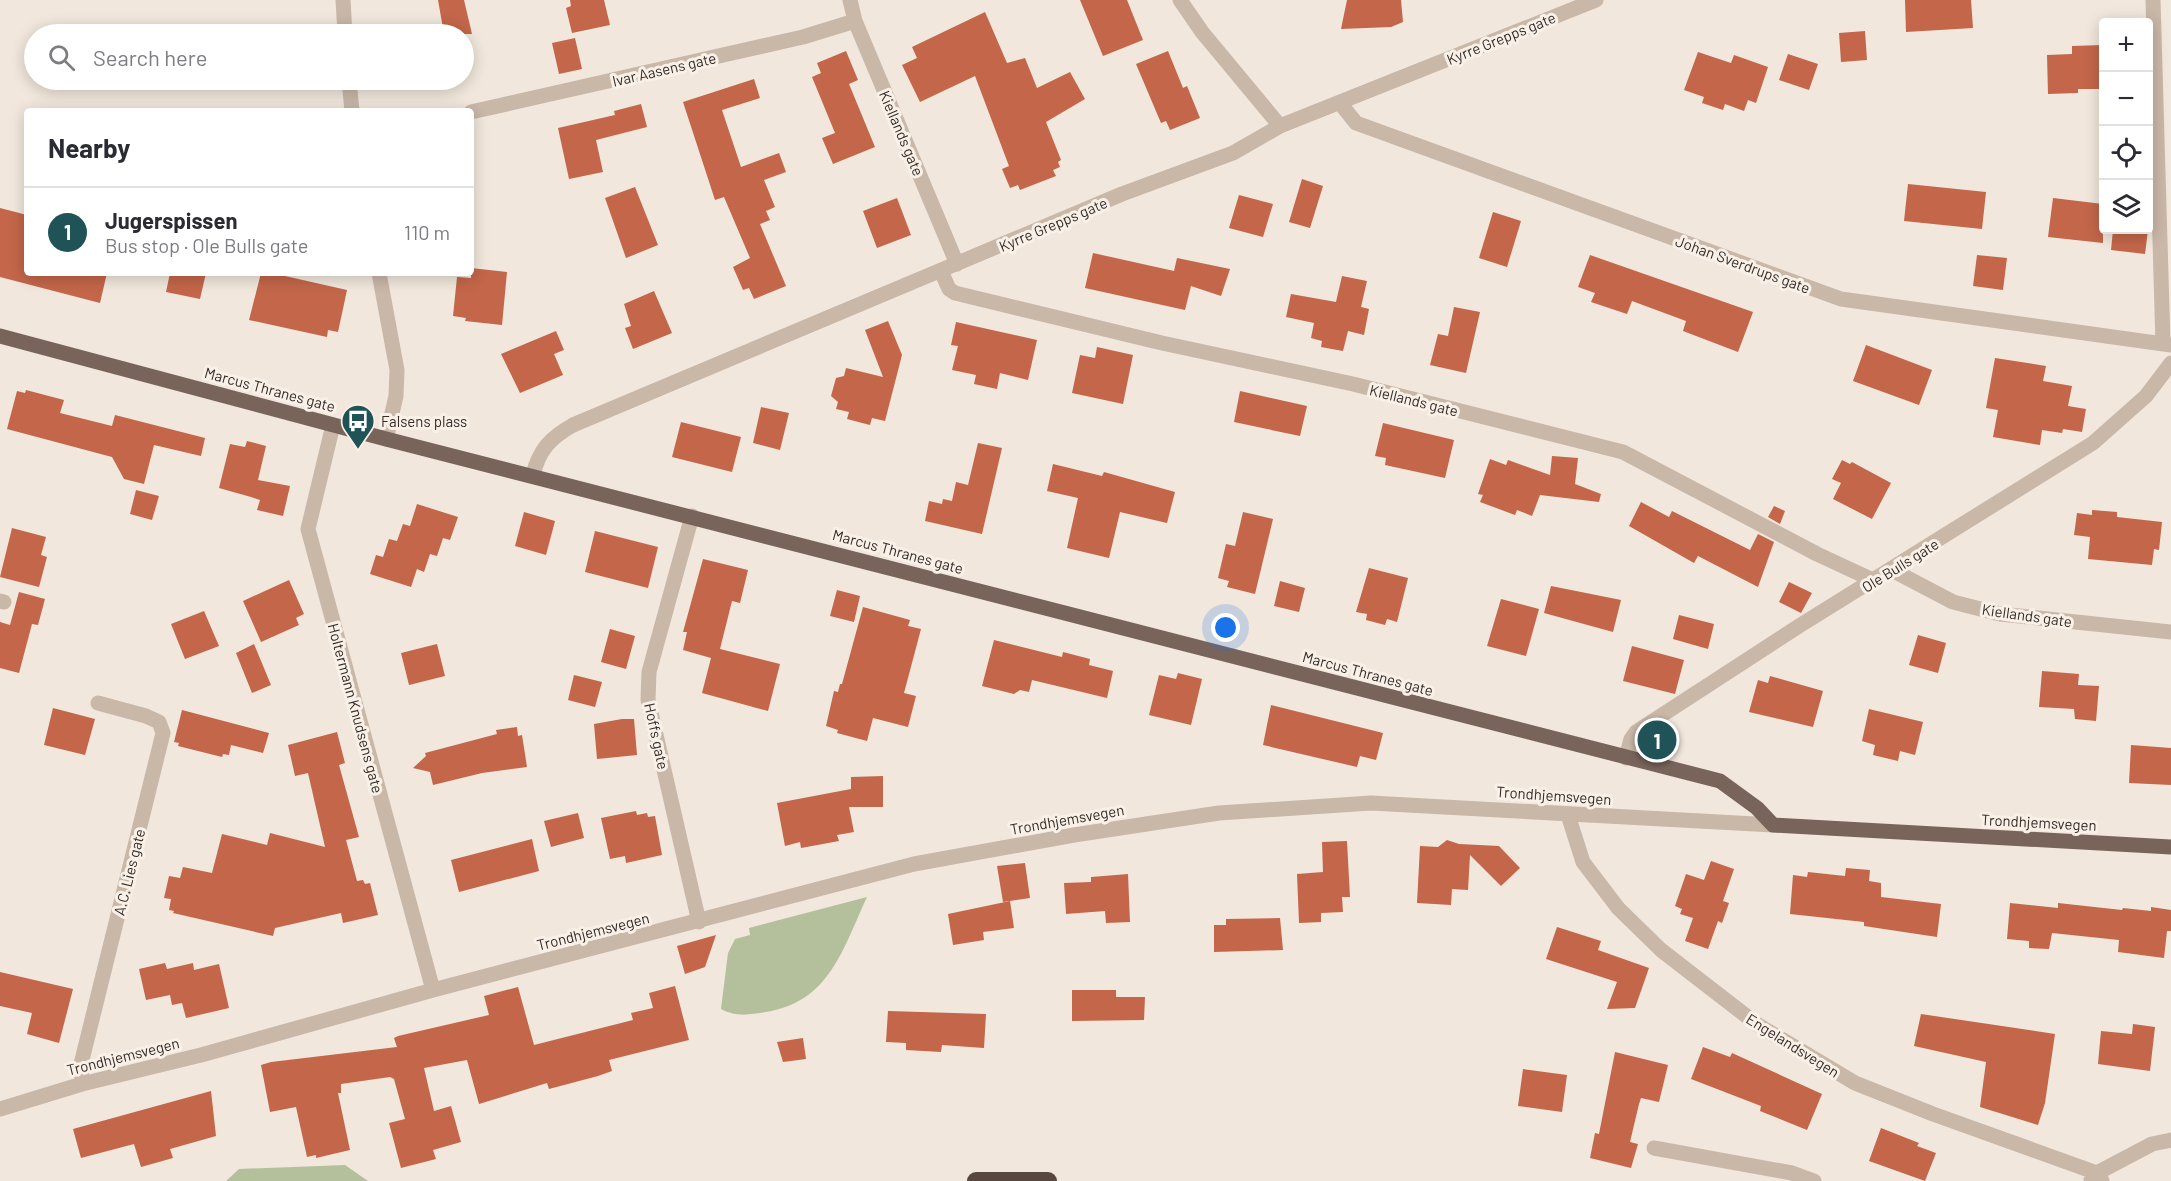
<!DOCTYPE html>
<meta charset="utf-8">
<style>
:root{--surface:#fff;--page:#f7f7f7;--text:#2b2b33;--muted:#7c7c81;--line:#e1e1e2;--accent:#1f5357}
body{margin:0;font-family:Barlow,sans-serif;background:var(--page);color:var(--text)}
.controls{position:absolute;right:18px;top:18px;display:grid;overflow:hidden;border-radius:6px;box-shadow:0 3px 15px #0003}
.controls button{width:54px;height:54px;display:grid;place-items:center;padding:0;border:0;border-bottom:2px solid var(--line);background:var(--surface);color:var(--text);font:30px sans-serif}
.you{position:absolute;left:1226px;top:628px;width:21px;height:21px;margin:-15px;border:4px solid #fff;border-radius:50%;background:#1a73e8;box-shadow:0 0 0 9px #1a73e833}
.badge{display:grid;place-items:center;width:39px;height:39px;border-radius:50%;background:var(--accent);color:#fff;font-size:20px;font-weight:700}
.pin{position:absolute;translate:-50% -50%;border:3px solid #fff;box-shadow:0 2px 6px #0006}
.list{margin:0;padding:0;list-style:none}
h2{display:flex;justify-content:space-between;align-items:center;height:78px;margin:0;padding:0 24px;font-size:26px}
h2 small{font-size:20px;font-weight:400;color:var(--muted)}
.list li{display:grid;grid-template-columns:39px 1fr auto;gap:18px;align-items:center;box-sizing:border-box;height:90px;padding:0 24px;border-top:2px solid var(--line)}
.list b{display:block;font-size:22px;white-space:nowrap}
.list p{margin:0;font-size:20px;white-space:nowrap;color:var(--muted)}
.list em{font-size:20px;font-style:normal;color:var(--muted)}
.icon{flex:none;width:33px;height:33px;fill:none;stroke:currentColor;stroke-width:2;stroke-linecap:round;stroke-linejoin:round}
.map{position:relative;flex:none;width:2171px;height:1181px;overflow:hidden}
.search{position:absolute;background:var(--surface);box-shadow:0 3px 15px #0003;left:24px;top:24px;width:450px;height:66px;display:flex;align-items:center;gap:15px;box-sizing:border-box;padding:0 21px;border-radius:33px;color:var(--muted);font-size:22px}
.panel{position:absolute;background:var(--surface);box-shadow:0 3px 15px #0003;left:24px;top:108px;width:450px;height:168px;border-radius:6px}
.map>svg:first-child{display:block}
</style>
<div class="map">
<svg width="2171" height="1181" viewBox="0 0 2171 1181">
<rect width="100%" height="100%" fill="#f1e7dc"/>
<!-- green -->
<path fill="#b4c09c" d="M867,897C843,948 830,1002 766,1012C749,1015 736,1017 721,1009L728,953L735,939L750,935L749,928Z
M345,1165L368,1181H226L239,1169Z"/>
<!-- building -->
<path fill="#c36649" d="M438,0H464L472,34H444Z
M570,0H604L610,25L572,33L566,8L571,6Z
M1080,0H1127L1143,40L1103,56Z
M1347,0H1401L1403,22L1391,27L1341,29Z
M1905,0H1971L1973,28L1906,32Z
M985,12L1007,63L1025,58L1037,88L1070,72L1085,99L1046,122L1061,160L1058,162L1060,167L1053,170L1056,176L1020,190L1018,185L1010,188L1002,169L1009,166L975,76L920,102L902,65L917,58L912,47Z
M1865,31L1867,60L1841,62L1839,33Z
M575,38L582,69L559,74L552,43Z
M2103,45V89H2078V93L2048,94L2047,55L2072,54V46Z
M846,51L858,80L849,84L875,147L833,164L822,138L835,133L812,77L821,73L817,63Z
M1168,51L1183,88L1187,86L1200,118L1170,130L1166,121L1161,123L1136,64Z
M1698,52L1731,63L1734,55L1768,67L1756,103L1748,100L1744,111L1725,104L1723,110L1702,103L1704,97L1684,90Z
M1788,54L1818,64L1809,90L1779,80Z
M754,79L760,98L722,110L741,167L779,153L786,172L764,180L775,207L766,211L770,220L760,224L786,286L754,299L749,288L743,290L733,267L750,258L724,197L715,200L683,102Z
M641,104L647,127L596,140L603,172L569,179L558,128L615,115L614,111Z
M1302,179L1323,186L1310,228L1289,222Z
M1908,184L1986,192L1982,229L1904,221Z
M635,187L658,245L626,258L605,198Z
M1239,195L1273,204L1263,237L1229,228Z
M897,198L911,235L877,248L863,211Z
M2053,198L2103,204V243L2048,237Z
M0,208L27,215V273H107L100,303L0,277Z
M1493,212L1521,221L1507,267L1479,258Z
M2113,230H2148L2145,254L2111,250Z
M1093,253L1174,271L1177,258L1230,269L1221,296L1191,286L1185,310L1085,288Z
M1590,255L1753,312L1738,352L1683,331L1686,321L1632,301L1627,314L1591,302L1595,293L1578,287Z
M1977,255L2007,258L2003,290L1973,286Z
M471,268L507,272L502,325L465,321L466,318L453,316L457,277L471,278Z
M170,273H206L200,299L166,292Z
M261,273H286L285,276L347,290L338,332L328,330L327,337L249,320Z
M1342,276L1367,281L1361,307L1369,309L1364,335L1348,331L1343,351L1321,347L1322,341L1311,338L1314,323L1286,317L1291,294L1336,302Z
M654,291L672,333L633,349L625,328L631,326L624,304Z
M1454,307L1480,312L1466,373L1430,365L1438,334L1448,336Z
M888,321L902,355L885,421L872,418L870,425L847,419L849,412L836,409L838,402L831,396L836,378L844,376L846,368L883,377L865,330Z
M956,322L1037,340L1028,380L1000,373L997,389L974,384L976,375L952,370L958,346L951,345Z
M556,331L564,350L554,354L563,375L520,393L501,354Z
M1866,345L1932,370L1919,405L1853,381Z
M1097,347L1133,355L1123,404L1072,393L1080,355L1095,358Z
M1995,358L2046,366L2043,381L2072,386L2068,406L2086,409L2082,432L2063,429L2062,433L2042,430L2040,445L1993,437L1998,410L1986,408Z
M26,390L64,400L60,413L112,426L115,415L205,438L201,456L154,445L144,484L124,479L112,457L7,429L17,391L25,393Z
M1240,391L1307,406L1300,436L1234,422Z
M761,407L789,413L780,450L753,443Z
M681,422L741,437L732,472L672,457Z
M1383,423L1454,440L1445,478L1385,465L1386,458L1375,456Z
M247,441L266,446L258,480L290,486L283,516L257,510L260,500L251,497L219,488L230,444L245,447Z
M978,443L1002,448L982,534L925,521L929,501L942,504L943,499L952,501L956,482L968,485Z
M1552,456L1578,458L1575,484L1601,494L1599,502L1540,495L1532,516L1517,510L1515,515L1480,502L1483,495L1478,494L1490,459L1506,465L1508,460L1550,475Z
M1842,460L1850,464L1852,462L1891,483L1872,519L1833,499L1841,483L1832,479Z
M1053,464L1102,476L1104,472L1175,492L1167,523L1120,512L1109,558L1067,548L1078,498L1047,491Z
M136,490L159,496L152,520L130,514Z
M1641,502L1669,517L1672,511L1750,550L1758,534L1774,542L1758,587L1698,556L1694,563L1629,526Z
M417,504L458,517L450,540L443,538L437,556L430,554L424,572L417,569L411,587L370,574L376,555L383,557L389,539L397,541L403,524L410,526Z
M1774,506L1785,511L1780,524L1768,517Z
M2092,510L2117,512V517L2162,522L2159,550L2154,549L2152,565L2088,559L2090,537L2074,535L2077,513L2092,515Z
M524,512L555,521L546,555L515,546Z
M1243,512L1273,519L1255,594L1227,587L1229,581L1218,578L1226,544L1235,546Z
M12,528L46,537L41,555L47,557L39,587L0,577Z
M595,531L658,547L648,588L585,572Z
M703,559L748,570L740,603L732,601L720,649L780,664L768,711L702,693L711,658L683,650L687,632H683Z
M1369,568L1408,578L1397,622L1387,619L1385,625L1366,620L1367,614L1356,612Z
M289,580L304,614L296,618L299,625L261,642L243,601Z
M1280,581L1305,588L1299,612L1274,606Z
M1789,582L1812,593L1801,613L1779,602Z
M1551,586L1621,600L1613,632L1544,613Z
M837,590L860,596L854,622L830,616Z
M19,592L45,599L38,625L32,624L19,673L0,668V622L10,625Z
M1501,599L1539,609L1526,656L1487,646Z
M863,607L910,620L908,626L921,629L904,693L916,696L908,727L873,718L867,741L837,733L838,730L826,726L834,691L838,692L840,684H842Z
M204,611L219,646L185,659L171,624Z
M1679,615L1714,624L1708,649L1673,639Z
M610,629L635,636L626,669L601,662Z
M1918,635L1946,643L1938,673L1909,665Z
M994,640L1062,657L1063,652L1090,659L1089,665L1113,671L1107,698L1032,680L1029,692L1020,690L1014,694L982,686Z
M254,644L271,685L252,693L236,653Z
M437,644L445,676L409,685L401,653Z
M1632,646L1684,660L1675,694L1623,681Z
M2042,671L2079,674L2078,685L2099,686L2096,721L2075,719L2074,709L2039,707Z
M1178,673L1202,679L1191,725L1149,715L1159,675L1176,679Z
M574,675L602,682L595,707L568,700Z
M1770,676L1823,691L1813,727L1749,712L1758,680L1768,683Z
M1271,705L1383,733L1376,760L1360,756L1357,767L1263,745Z
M53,708L95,719L85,755L44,745Z
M1869,709L1923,722L1915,755L1900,751L1898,761L1873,755L1875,745L1862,741Z
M182,710L269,733L263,753L231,745L229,755L223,754L222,757L178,746L179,743L174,742Z
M622,719H634L637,755L597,759L594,724Z
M517,727L518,736L522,735L527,767L482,773L433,785L430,772L413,768L426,756L425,753L497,734L496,730Z
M337,732L345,763L339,765L359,837L346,840L357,881L363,880L365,884L370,883L378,915L343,923L341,913L275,928L273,936L173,913L174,911L169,910L171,899L164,898L169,876L180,878L183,867L212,873L222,834L267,845L270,833L325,847L308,773L295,776L288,745Z
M2131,745L2171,748V785L2129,783Z
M883,776V807H849L854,832L837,835L839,841L801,848L800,842L785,846L777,803L851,789V777Z
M636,811L637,815L647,813L648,817L655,816L662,855L626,863L625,856L610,859L601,818Z
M578,813L584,838L551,847L544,821Z
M532,839L539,871L459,892L451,860Z
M1447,840L1459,844L1499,846L1520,868L1501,886L1470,855L1468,890L1452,889L1451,905L1417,903L1420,846L1438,847Z
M1347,841L1350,897H1342L1343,912L1321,913V922L1299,923L1297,874L1323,872L1322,842Z
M1711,861L1734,869L1723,901L1729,903L1722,923L1718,921L1708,949L1685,941L1693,918L1680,914L1682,909L1675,906L1686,874L1704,880Z
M1025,863L1030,898L1003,902L997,866Z
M1846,868L1870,870L1869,881L1881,883V897L1941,904L1937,937L1864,926V922L1790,914L1793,875L1807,877L1808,872L1845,876Z
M1128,874L1130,922L1106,923L1105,911L1066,914L1064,883L1091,882V877Z
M1010,901L1014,928L983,932L984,940L953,945L948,914Z
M2010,903L2058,908V903L2122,910L2123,908L2151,911V907L2171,910V931H2167L2164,958L2118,952L2119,940L2052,933L2049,949L2029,948V941L2007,939Z
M1280,918L1283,950L1214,952V925H1226V919Z
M1557,927L1601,941L1598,950L1649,968L1635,1008L1607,1009L1617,982L1546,959Z
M716,935L705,967L685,974L677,946Z
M165,963L167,969L193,963L194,970L219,964L229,1008L186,1018L182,1003L172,1005L170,995L146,1000L139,969Z
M0,972L73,989L59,1043L27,1034L32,1013L0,1006Z
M675,986L689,1040L609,1060L612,1071L598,1076L549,1089L547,1083L479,1104L467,1060L424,1068L434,1111L451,1106L461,1142L433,1150L436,1159L401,1168L389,1123L405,1119L394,1079L390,1077L341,1084V1093H338L350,1150L316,1158V1155L307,1157L296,1107L270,1112L261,1065L271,1062L397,1047L394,1038L398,1036L489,1015L484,996L518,987L534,1045L633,1020L631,1013L653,1008L649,993Z
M1072,990H1116V997H1145L1144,1020L1072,1021Z
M888,1011L986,1014L984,1048L942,1045L941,1052L906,1050V1043L886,1042Z
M1921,1014L2055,1034L2045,1103L2038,1125L1980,1107L1986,1062L1914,1046Z
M2133,1024L2155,1027L2150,1071L2098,1064L2101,1031L2132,1034Z
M803,1038L806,1059L783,1062L777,1042Z
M1703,1047L1730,1057L1732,1053L1822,1094L1807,1130L1760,1111L1761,1106L1691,1079Z
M1615,1052L1668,1065L1659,1102L1641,1098L1639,1104L1630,1142L1638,1144L1631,1168L1590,1158L1595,1133L1599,1134Z
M1523,1069L1567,1075L1562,1112L1518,1106Z
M211,1091L216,1136L170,1149L173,1158L141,1167L134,1144L81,1158L73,1129Z
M1881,1128L1919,1143L1917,1146L1936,1153L1925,1181L1869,1161Z"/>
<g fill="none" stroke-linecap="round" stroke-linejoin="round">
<!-- minor -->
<path stroke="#c9b7a8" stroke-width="15" d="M343,0L345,34
M850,0L855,21L957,264
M1180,0L1202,32L1280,126
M2153,0L2163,344
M349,80L352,111
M1340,103L1356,123L1841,299L2171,345
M471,112L803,37L855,21
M941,271L949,289L955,293L1162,343L1353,384L1623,452L1817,554L1875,581
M379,273L397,370L396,396L386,439
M333,425L308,529L433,990
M533,475C539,450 550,438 573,425L1122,194L1233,153L1280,126L1596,0
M692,516L649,672L648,700L699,922
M1892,570L1953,602L2000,614L2171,632
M0,601L4,602
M1626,758L1631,739L1636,732L1799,626L2093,443L2146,396L2171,363
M1568,815L1583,862L1618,908L1661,950L1758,1025L1855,1083L1933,1114L2097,1173L2102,1181
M82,1084L81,1064L163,733L159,722L146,716L98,703
M0,1109L82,1084L201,1055L433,990L914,864L1074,835L1219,813L1371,803L1773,825
M1654,1148L1792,1173L1814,1181
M2091,1179L2097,1173L2152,1144L2171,1140"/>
<!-- major -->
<path stroke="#78645a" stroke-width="15" d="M0,336L386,439L1720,781L1757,808L1773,825L2171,847"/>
<!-- highway -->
<path stroke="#57473f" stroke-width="18" d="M976,1181H1048"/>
</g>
<!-- icons -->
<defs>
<g id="bus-pin" transform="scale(1.725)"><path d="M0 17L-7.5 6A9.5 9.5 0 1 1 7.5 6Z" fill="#1f5357" stroke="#f9f1e8"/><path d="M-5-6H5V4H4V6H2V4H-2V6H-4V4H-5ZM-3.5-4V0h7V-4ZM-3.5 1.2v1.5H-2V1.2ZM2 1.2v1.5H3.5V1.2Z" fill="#fff"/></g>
</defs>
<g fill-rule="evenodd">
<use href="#bus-pin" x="358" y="421"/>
</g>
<g text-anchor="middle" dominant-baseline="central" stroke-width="6" stroke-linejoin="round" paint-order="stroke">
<!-- street labels -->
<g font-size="15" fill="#362c28" stroke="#f9f1e8">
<text transform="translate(1501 38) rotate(-22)">Kyrre Grepps gate</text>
<text transform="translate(664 69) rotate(-13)">Ivar Aasens gate</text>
<text transform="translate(902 133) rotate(67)">Kiellands gate</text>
<text transform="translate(1053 224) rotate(-23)">Kyrre Grepps gate</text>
<text transform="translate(1743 264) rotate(20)">Johan Sverdrups gate</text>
<text transform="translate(270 389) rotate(15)">Marcus Thranes gate</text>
<text transform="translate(1414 400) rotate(14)">Kiellands gate</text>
<text transform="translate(898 551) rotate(15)">Marcus Thranes gate</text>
<text transform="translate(1900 565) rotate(-32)">Ole Bulls gate</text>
<text transform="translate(2027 615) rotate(8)">Kiellands gate</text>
<text transform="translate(1368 673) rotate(15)">Marcus Thranes gate</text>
<text transform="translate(356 708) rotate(75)">Holtermann Knudsens gate</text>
<text transform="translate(657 736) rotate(78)">Hoffs gate</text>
<text transform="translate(1554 795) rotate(4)">Trondhjemsvegen</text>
<text transform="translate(1067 819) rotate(-10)">Trondhjemsvegen</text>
<text transform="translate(2039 822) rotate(3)">Trondhjemsvegen</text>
<text transform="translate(129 872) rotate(-76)">A.C. Lies gate</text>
<text transform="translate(593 931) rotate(-14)">Trondhjemsvegen</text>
<text transform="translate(1793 1045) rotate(32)">Engelandsvegen</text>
<text transform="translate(123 1056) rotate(-14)">Trondhjemsvegen</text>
</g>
<!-- poi labels -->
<g font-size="15" fill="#362c28" stroke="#f9f1e8" text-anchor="start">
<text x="381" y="421">Falsens plass</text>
</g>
</g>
</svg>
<div class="controls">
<button>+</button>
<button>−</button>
<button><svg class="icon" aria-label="locate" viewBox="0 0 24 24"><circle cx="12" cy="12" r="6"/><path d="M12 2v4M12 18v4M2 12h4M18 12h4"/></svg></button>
<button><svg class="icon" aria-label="layers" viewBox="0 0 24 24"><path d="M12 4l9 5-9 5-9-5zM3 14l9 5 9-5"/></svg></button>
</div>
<div class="you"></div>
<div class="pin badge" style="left:1657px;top:740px">1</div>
<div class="search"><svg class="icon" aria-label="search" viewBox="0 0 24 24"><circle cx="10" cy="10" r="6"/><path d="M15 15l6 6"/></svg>Search here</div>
<section class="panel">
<h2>Nearby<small></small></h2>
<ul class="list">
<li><span class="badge">1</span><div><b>Jugerspissen</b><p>Bus stop · Ole Bulls gate</p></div><em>110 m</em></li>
</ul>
</section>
</div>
